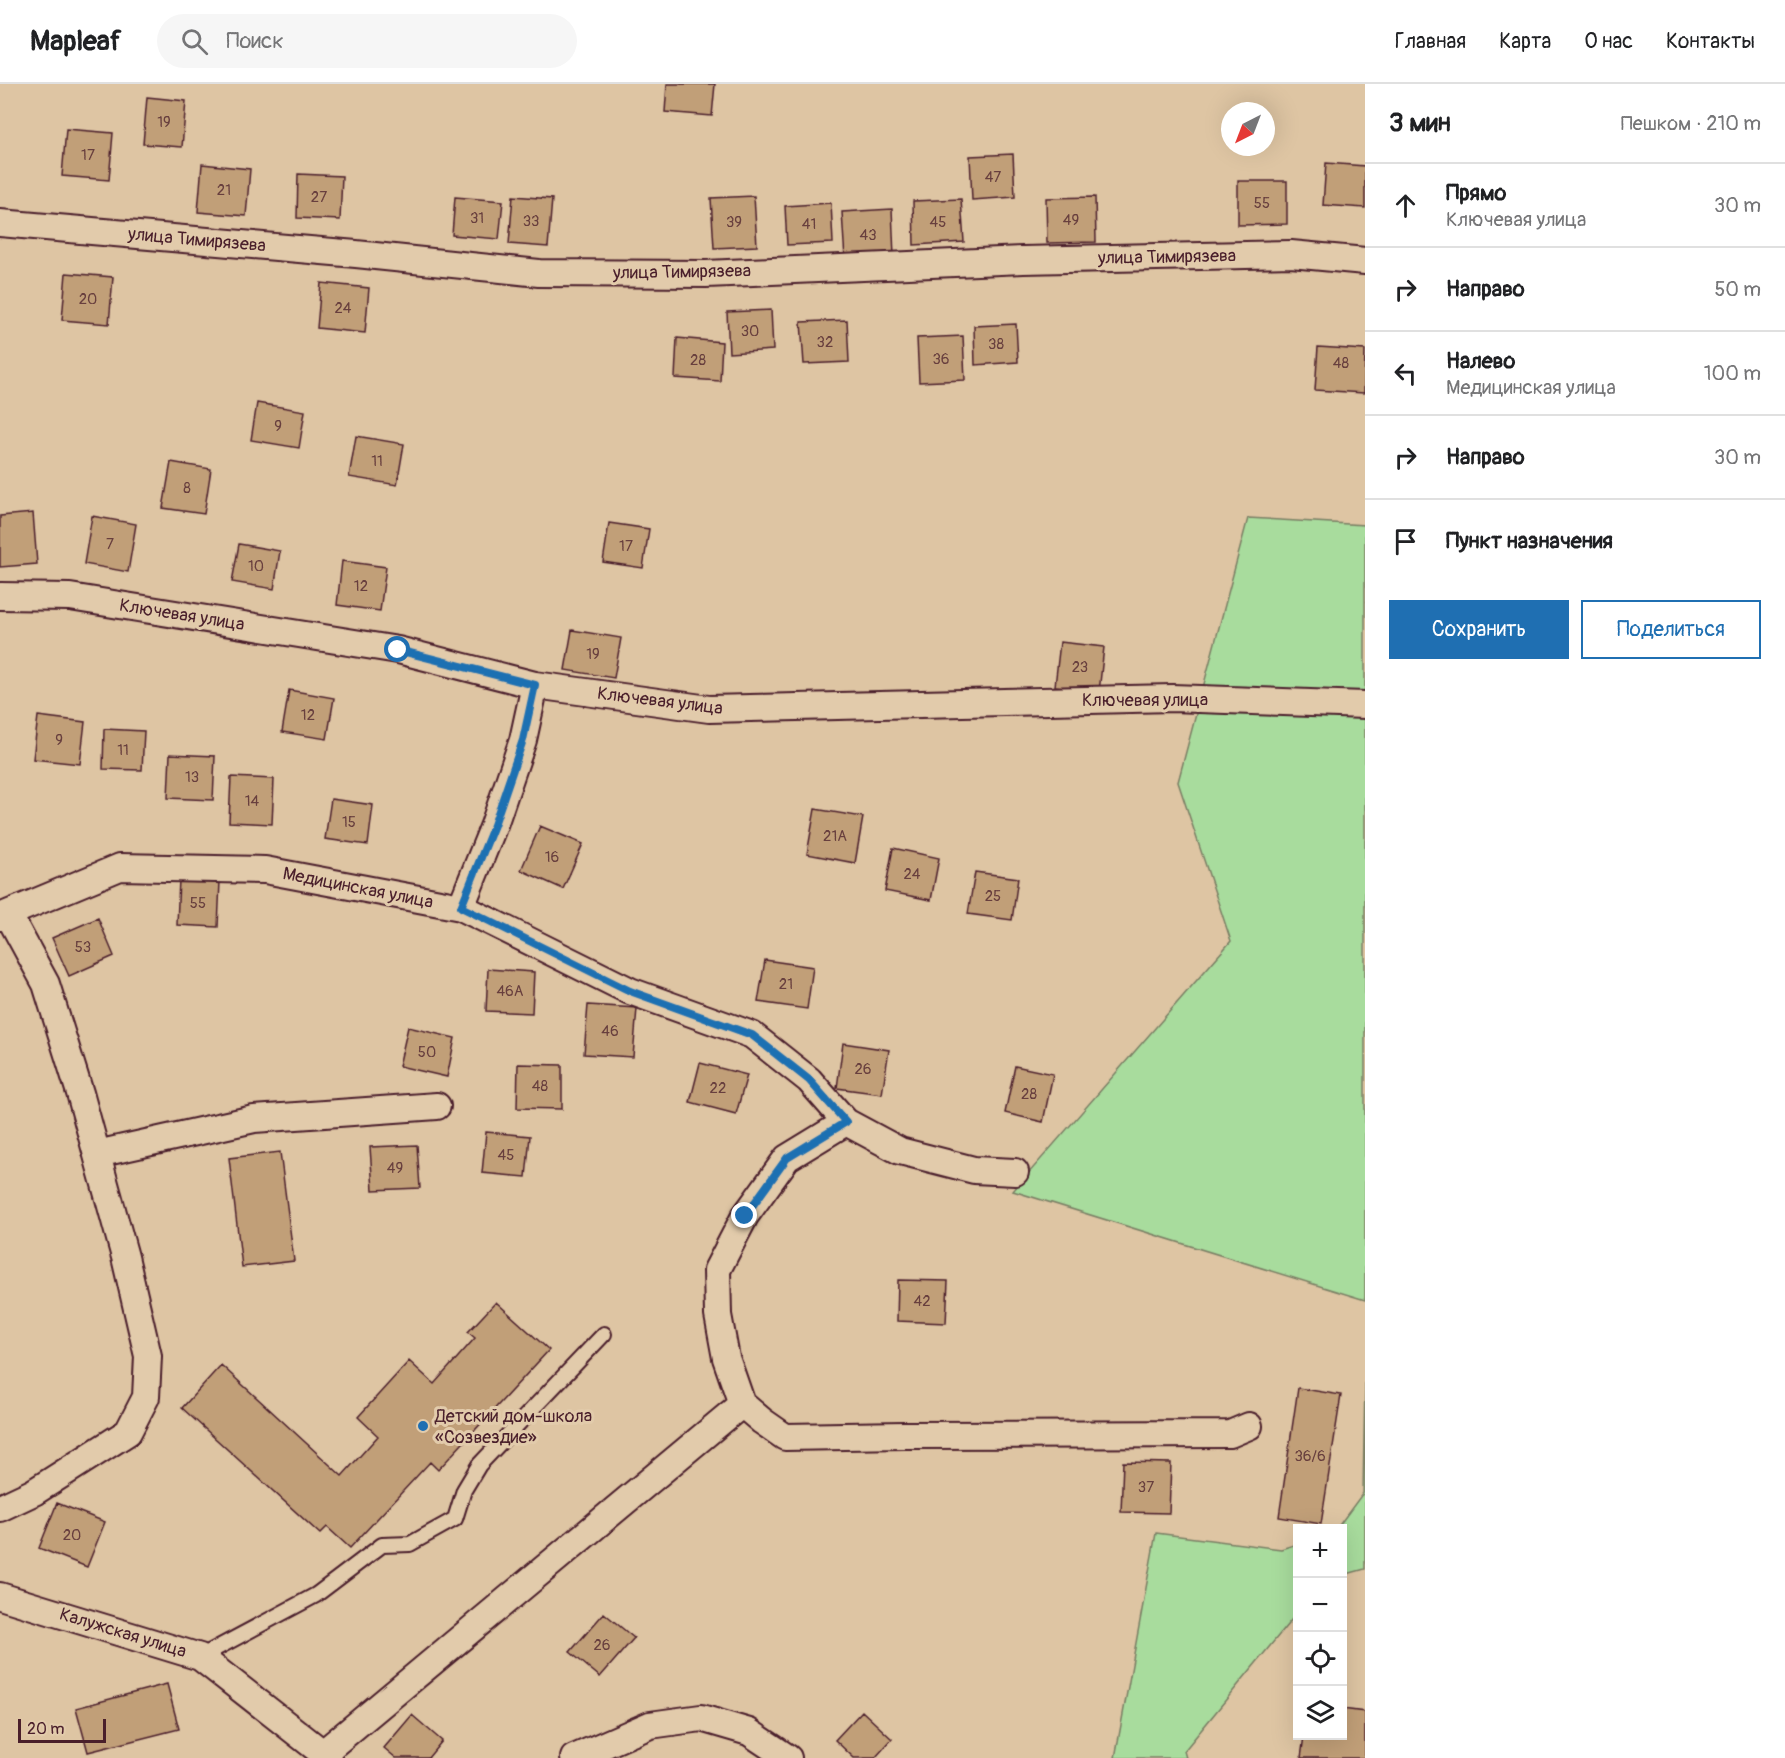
<!DOCTYPE html>
<html lang="ru">
<meta charset="utf-8">
<style>
:root{--surface:#fff;--page:#f6f6f6;--text:#202124;--muted:#757577;--line:#e0e0e0;--accent:#1f6fb2}
body{margin:0;font-family:Pangolin,sans-serif;background:var(--page);color:var(--text)}
.controls{position:absolute;right:18px;bottom:18px;display:grid;overflow:hidden;border-radius:0px;box-shadow:0 6px 24px #0002}
.controls button{width:54px;height:54px;display:grid;place-items:center;padding:0;border:0;border-bottom:2px solid var(--line);background:var(--surface);color:var(--text);font:30px sans-serif}
.compass{position:absolute;left:1221px;top:18px;width:54px;height:54px;border-radius:50%;background:var(--surface);box-shadow:0 6px 24px #0002;rotate:222deg}
.scale{position:absolute;left:18px;bottom:15px;width:88px;box-sizing:border-box;padding-left:6px;border:3px solid #4a1f2b;border-top:0;font-size:16px;line-height:21px;white-space:nowrap;color:#4a1f2b;-webkit-text-stroke:4px #e2cbab;paint-order:stroke}
.stop{position:absolute;width:18px;height:18px;margin:-14px;border:4px solid #1f6fb2;border-radius:50%;background:#fff}
.stop.end{background:#1f6fb2;border-color:#fff;box-shadow:0 2px 6px #0008}
.list{margin:0;padding:0;list-style:none}
h2{display:flex;justify-content:space-between;align-items:center;height:78px;margin:0;padding:0 24px;font-size:26px}
h2 small{font-size:20px;font-weight:400;color:var(--muted)}
.list li{display:grid;grid-template-columns:39px 1fr auto;gap:18px;align-items:center;box-sizing:border-box;height:84px;padding:0 24px;border-top:2px solid var(--line)}
.list b{display:block;font-size:22px;white-space:nowrap}
.list p{margin:0;font-size:20px;white-space:nowrap;color:var(--muted)}
.list em{font-size:20px;font-style:normal;color:var(--muted)}
.actions{display:flex;gap:12px;padding:18px 24px}
.actions a{flex:1;padding:14px 0;border:2px solid var(--accent);border-radius:0px;text-align:center;font-size:21px;color:var(--accent)}
.actions .main{background:var(--accent);color:#fff}
.icon{flex:none;width:33px;height:33px;fill:none;stroke:currentColor;stroke-width:2;stroke-linecap:round;stroke-linejoin:round}
.map{position:relative;flex:none;width:1365px;height:1674px;overflow:hidden}
header{display:flex;align-items:center;gap:36px;box-sizing:border-box;height:84px;padding:0 30px;background:var(--surface);border-bottom:2px solid var(--line)}
header strong{font-size:28px}
nav{display:flex;gap:33px;margin-inline-start:auto;font-size:21px}
.search{width:420px;height:54px;background:var(--page);display:flex;align-items:center;gap:15px;box-sizing:border-box;padding:0 21px;border-radius:33px;color:var(--muted);font-size:22px}
main{display:flex}
aside{flex:1;background:var(--surface)}
.map>svg:first-child{display:block}
</style>
<header>
<strong>Mapleaf</strong>
<div class="search"><svg class="icon" aria-label="search" viewBox="0 0 24 24"><circle cx="10" cy="10" r="6"/><path d="M15 15l6 6"/></svg>Поиск</div>
<nav><a>Главная</a><a>Карта</a><a>О нас</a><a>Контакты</a></nav>
</header>
<main>
<div class="map">
<svg width="1365" height="1674" viewBox="0 0 1365 1674">
<rect width="100%" height="100%" fill="#dec5a3"/>
<filter id="ink" filterUnits="userSpaceOnUse"><feTurbulence type="fractalNoise" baseFrequency=".0167" numOctaves="2"/><feDisplacementMap in="SourceGraphic" scale="12" xChannelSelector="R" yChannelSelector="G"/><feConvolveMatrix kernelMatrix="1 2 1 2 8 2 1 2 1" color-interpolation-filters="sRGB"/></filter>
<g filter="url(#ink)">
<!-- green -->
<path fill="#a8dc9d" stroke="#797e64" stroke-width="1.5" d="M1248,434L1365,441V1216L1013,1107L1231,857L1178,698Z
M1365,1294V1485L1343,1491L1342,1444H1337L1363,1409Z
M1156,1449L1281,1465L1297,1460V1529L1184,1667L1186,1674H1115Z"/>
<!-- building -->
<path fill="#c19f78" stroke="#4a1f2b" stroke-width="1.5" d="M667,0H715L712,32L665,28Z
M147,13L186,17L182,63L143,60Z
M66,45L113,49L109,96L62,92Z
M1013,70L1015,113L972,116L970,72Z
M1326,79L1365,82V124L1323,121Z
M202,80L250,85L246,132L198,128Z
M298,90L342,92L340,136L297,134Z
M1238,97H1287V140L1238,141Z
M513,112L552,115L548,163L509,160Z
M754,112L757,162L714,164L711,114Z
M455,113L503,117L499,155L452,151Z
M1095,113L1096,158L1047,159L1046,114Z
M961,115L964,158L914,161L913,117Z
M831,119L833,159L787,161L785,122Z
M892,125L894,173L845,175L842,128Z
M66,189L113,193L109,240L62,236Z
M321,199L369,204L365,249L317,244Z
M771,226L773,266L729,269L727,228Z
M847,236L849,278L804,280L801,238Z
M1016,240L1018,278L975,281L974,242Z
M963,252L965,296L919,298L917,254Z
M677,254L722,258L720,297L675,294Z
M1318,263L1365,266L1364,309L1315,306Z
M257,319L305,327L299,364L251,356Z
M356,352L404,360L397,401L349,393Z
M171,378L211,385L204,430L163,424Z
M33,429L37,480L0,483V432Z
M92,432L136,440L128,488L84,480Z
M609,439L649,445L643,484L603,478Z
M239,460L280,467L274,505L232,498Z
M342,477L386,483L380,527L337,521Z
M572,546L621,554L614,594L565,586Z
M1060,558L1104,563L1099,608L1055,602Z
M289,606L334,614L327,655L282,648Z
M38,632L85,638L80,680L33,675Z
M104,645L144,647L142,686L103,685Z
M170,670L215,672L213,716L168,714Z
M231,693L274,695L272,740L229,738Z
M331,715L373,721L368,761L325,755Z
M815,725L863,733L855,779L807,770Z
M540,742L583,760L563,805L521,786Z
M893,764L939,774L931,816L885,807Z
M975,788L1018,794L1012,836L968,830Z
M179,795L220,797L218,843L177,841Z
M98,834L114,872L69,892L52,854Z
M765,876L813,883L807,925L758,918Z
M488,885L534,888L532,929L486,927Z
M588,921L637,924L633,973L584,970Z
M408,943L455,954L447,993L399,982Z
M843,959L889,966L882,1010L837,1004Z
M700,979L747,991L736,1030L690,1018Z
M518,980L562,981V1025L517,1024Z
M1015,982L1053,990L1043,1038L1005,1029Z
M486,1048L530,1052L526,1093L482,1089Z
M417,1061L420,1104L373,1106L370,1063Z
M280,1068L294,1177L242,1183L229,1074Z
M898,1196L948,1197L946,1239L897,1237Z
M496,1218L549,1266L438,1386L430,1378L350,1464L327,1443L320,1450L182,1324L221,1281L342,1392L378,1352L358,1333L409,1277L434,1300L475,1254L468,1248Z
M1298,1304L1341,1311L1321,1440L1279,1433Z
M1123,1378L1171,1379L1169,1429L1121,1428Z
M57,1419L105,1438L87,1483L39,1464Z
M604,1529L634,1554L600,1593L570,1568Z
M167,1600L179,1645L88,1668L76,1624Z
M1342,1625L1365,1628V1674H1301L1304,1652H1342Z
M862,1627L892,1655L875,1674H854L835,1656Z
M412,1631L442,1657L428,1674H396L384,1664Z"/>
<g fill="none" stroke-linecap="round" stroke-linejoin="round">
<!-- lane casing -->
<g stroke="#4a1f2b" stroke-width="18">
<path id="lane" d="M200,1573L316,1511L382,1461L410,1460L455,1435L464,1406L479,1381L604,1250"/>
</g>
<!-- street casing -->
<g stroke="#4a1f2b" stroke-width="30">
<path id="street" d="M0,139L356,170L539,189L706,190L1023,176L1291,170L1365,177
M0,512L70,513L398,566L535,601L709,625L1172,614L1365,621
M461,823L494,741L523,656L535,601
M0,833L120,783L265,786L461,823L630,907L752,951L809,996L846,1038L900,1067L974,1086L1015,1088
M846,1038L787,1074L745,1132L717,1186L718,1231L726,1274L742,1320L762,1337L785,1353L904,1351L1230,1350L1249,1342
M97,1070L254,1035L437,1022
M0,1424L34,1408L128,1348L146,1313L148,1272L125,1173L80,1009L46,900L8,830
M0,1512L200,1573L329,1674
M323,1669L742,1320
M574,1674L650,1641L701,1634L749,1648L788,1674"/>
</g>
<!-- lane -->
<use href="#lane" stroke="#e2cbab" stroke-width="14"/>
<!-- street -->
<use href="#street" stroke="#e2cbab" stroke-width="26"/>
</g>
</g>
<g fill="none" stroke-linecap="round" stroke-linejoin="round" filter="url(#ink)">
<!-- route -->
<path stroke="#1f6fb2" stroke-width="8" d="M398,566L535,601L523,656L494,741L461,823L630,907L752,951L809,996L846,1038L787,1074L745,1132"/>
</g>
<!-- markers -->
<circle fill="#1f6fb2" stroke="#e2cbab" stroke-width="2" cx="423" cy="1342" r="6"/>
<g text-anchor="middle" dominant-baseline="central" stroke-width="6" stroke-linejoin="round" paint-order="stroke">
<!-- number labels -->
<g font-size="15" fill="#683f3e">
<text x="164" y="38">19</text>
<text x="88" y="71">17</text>
<text x="993" y="93">47</text>
<text x="224" y="106">21</text>
<text x="319" y="113">27</text>
<text x="1262" y="119">55</text>
<text x="477" y="134">31</text>
<text x="1071" y="136">49</text>
<text x="531" y="137">33</text>
<text x="734" y="138">39</text>
<text x="938" y="138">45</text>
<text x="809" y="140">41</text>
<text x="868" y="151">43</text>
<text x="88" y="215">20</text>
<text x="343" y="224">24</text>
<text x="750" y="247">30</text>
<text x="825" y="258">32</text>
<text x="996" y="260">38</text>
<text x="941" y="275">36</text>
<text x="698" y="276">28</text>
<text x="1341" y="279">48</text>
<text x="278" y="342">9</text>
<text x="377" y="377">11</text>
<text x="187" y="404">8</text>
<text x="110" y="460">7</text>
<text x="626" y="462">17</text>
<text x="256" y="482">10</text>
<text x="361" y="502">12</text>
<text x="593" y="570">19</text>
<text x="1080" y="583">23</text>
<text x="308" y="631">12</text>
<text x="59" y="656">9</text>
<text x="123" y="666">11</text>
<text x="192" y="693">13</text>
<text x="252" y="717">14</text>
<text x="349" y="738">15</text>
<text x="835" y="752">21А</text>
<text x="552" y="773">16</text>
<text x="912" y="790">24</text>
<text x="993" y="812">25</text>
<text x="198" y="819">55</text>
<text x="83" y="863">53</text>
<text x="786" y="900">21</text>
<text x="510" y="907">46А</text>
<text x="610" y="947">46</text>
<text x="427" y="968">50</text>
<text x="863" y="985">26</text>
<text x="540" y="1002">48</text>
<text x="718" y="1004">22</text>
<text x="1029" y="1010">28</text>
<text x="506" y="1071">45</text>
<text x="395" y="1084">49</text>
<text x="922" y="1217">42</text>
<text x="1310" y="1372">36/6</text>
<text x="1146" y="1403">37</text>
<text x="72" y="1451">20</text>
<text x="602" y="1561">26</text>
</g>
<!-- street labels -->
<g font-size="18" fill="#4a1f2b" stroke="#e2cbab">
<text transform="translate(197 156) rotate(5)">улица Тимирязева</text>
<text transform="translate(1167 173) rotate(-1)">улица Тимирязева</text>
<text transform="translate(682 188) rotate(-1)">улица Тимирязева</text>
<text transform="translate(182 531) rotate(9)">Ключевая улица</text>
<text x="1145" y="616">Ключевая улица</text>
<text transform="translate(660 617) rotate(7)">Ключевая улица</text>
<text transform="translate(358 804) rotate(11)">Медицинская улица</text>
<text transform="translate(123 1549) rotate(17)">Калужская улица</text>
</g>
<!-- poi labels -->
<g font-size="18" fill="#4a1f2b" stroke="#e2cbab" text-anchor="start">
<text x="435" y="1332">Детский дом-школа<tspan x="435" dy="21">«Созвездие»</tspan></text>
</g>
</g>
</svg>
<div class="controls">
<button>+</button>
<button>−</button>
<button><svg class="icon" aria-label="locate" viewBox="0 0 24 24"><circle cx="12" cy="12" r="6"/><path d="M12 2v4M12 18v4M2 12h4M18 12h4"/></svg></button>
<button><svg class="icon" aria-label="layers" viewBox="0 0 24 24"><path d="M12 4l9 5-9 5-9-5zM3 14l9 5 9-5"/></svg></button>
</div>
<svg class="compass" viewBox="-18 -18 36 36"><path d="M0-13l5 13h-10z" fill="#e53935"/><path d="M0 13l5-13h-10z" fill="#757577"/></svg>
<div class="scale">20 m</div>
<div class="stop" style="left:398px;top:566px"></div>
<div class="stop end" style="left:745px;top:1132px"></div>
</div>
<aside>
<h2>3 мин<small>Пешком · 210 m</small></h2>
<ul class="list">
<li><svg class="icon" aria-label="ahead" viewBox="0 0 24 24"><path d="M12 20V5M6 11l6-6 6 6"/></svg><div><b>Прямо</b><p>Ключевая улица</p></div><em>30 m</em></li>
<li><svg class="icon" aria-label="right" viewBox="0 0 24 24"><path d="M7 20v-9h11M14 6l5 5-5 5"/></svg><div><b>Направо</b></div><em>50 m</em></li>
<li><svg class="icon" aria-label="left" viewBox="0 0 24 24"><path d="M17 20v-9H6M10 6l-5 5 5 5"/></svg><div><b>Налево</b><p>Медицинская улица</p></div><em>100 m</em></li>
<li><svg class="icon" aria-label="right" viewBox="0 0 24 24"><path d="M7 20v-9h11M14 6l5 5-5 5"/></svg><div><b>Направо</b></div><em>30 m</em></li>
<li><svg class="icon" aria-label="arrive" viewBox="0 0 24 24"><path d="M6 21V4h12l-3 4 3 4H6"/></svg><div><b>Пункт назначения</b></div></li>
</ul>
<div class="actions"><a class="main">Сохранить</a><a>Поделиться</a></div>
</aside>
</main>
